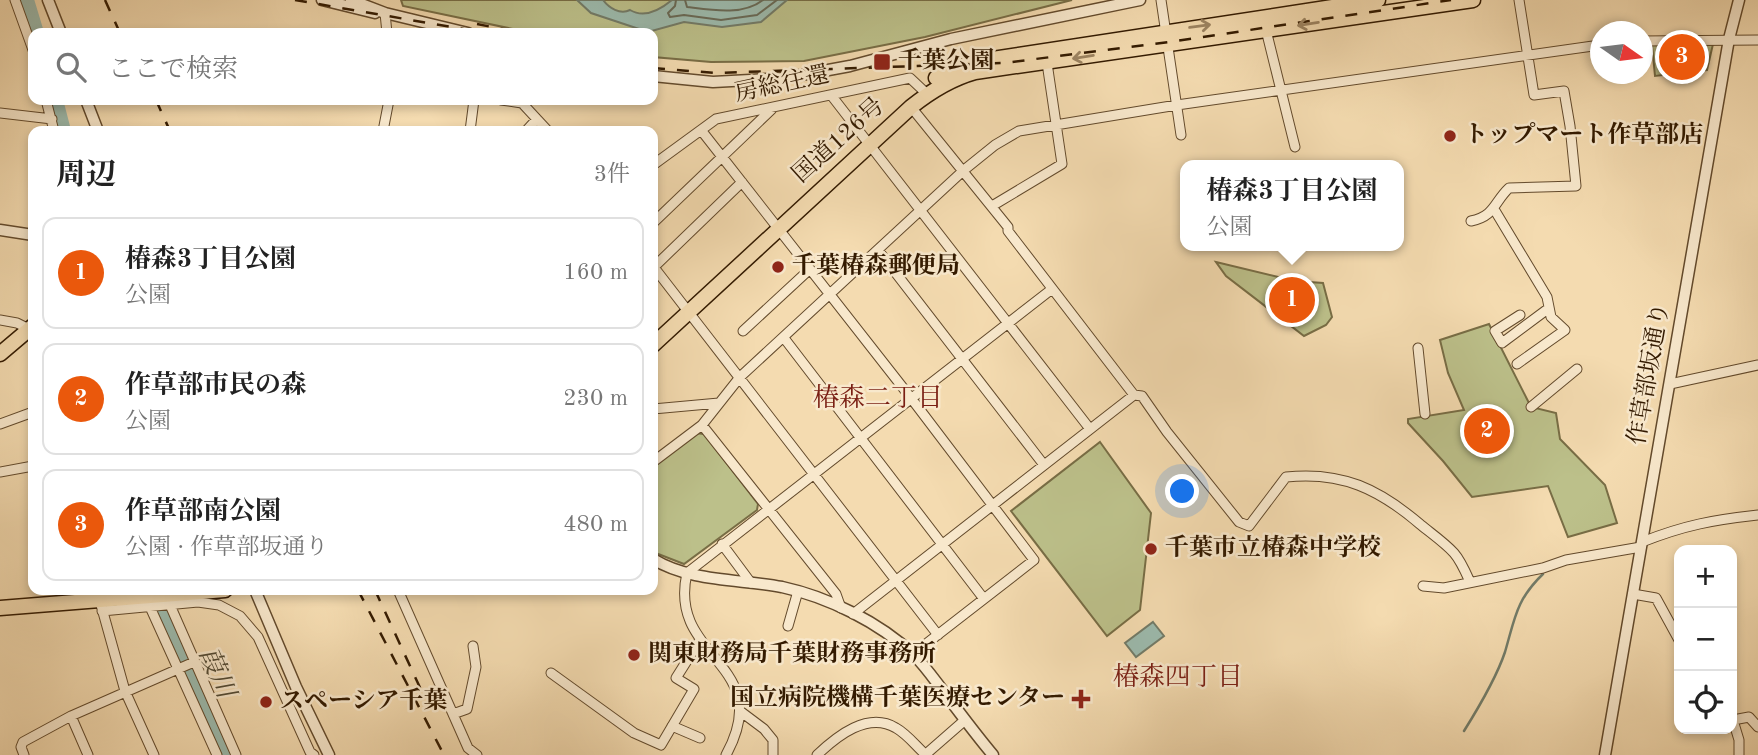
<!DOCTYPE html>
<html lang="ja">
<meta charset="utf-8">
<style>
:root{--surface:#fff;--page:#f2f2f2;--text:#222;--muted:#767676;--line:#e0e0e0;--accent:#ea580c}
body{margin:0;font-family:"Old Standard TT","Noto Serif JP",serif;background:var(--page);color:var(--text)}
.controls{position:absolute;right:21px;bottom:21px;display:grid;overflow:hidden;border-radius:14px;box-shadow:0 4px 10px #0003}
.controls button{width:63px;height:63px;display:grid;place-items:center;padding:0;border:0;border-bottom:2px solid var(--line);background:var(--surface);color:var(--text);font:35px sans-serif}
.compass{position:absolute;left:1590px;top:21px;width:63px;height:63px;border-radius:50%;background:var(--surface);box-shadow:0 4px 10px #0003;rotate:104deg}
.you{position:absolute;left:1183px;top:492px;width:24px;height:24px;margin:-18px;border:5px solid #fff;border-radius:50%;background:#1a73e8;box-shadow:0 0 0 10px #1a73e833}
.badge{display:grid;place-items:center;width:46px;height:46px;border-radius:50%;background:var(--accent);color:#fff;font-size:23px;font-weight:700}
.pin{position:absolute;translate:-50% -50%;border:4px solid #fff;box-shadow:0 2px 7px #0006}
.popup{position:absolute;left:1180px;top:160px;width:224px;height:91px;box-sizing:border-box;display:grid;place-content:center;border-radius:14px;background:var(--surface);filter:drop-shadow(0 2px 5px #0005);font-size:23px;white-space:nowrap;color:var(--muted)}
.popup b{font-size:26px;color:var(--text)}
.popup::after{content:'';position:absolute;left:50%;top:100%;margin-left:-14px;border:14px solid transparent;border-top-color:var(--surface)}
.list{margin:0;padding:0;list-style:none}
h2{display:flex;justify-content:space-between;align-items:center;height:91px;margin:0;padding:0 28px;font-size:30px}
h2 small{font-size:23px;font-weight:400;color:var(--muted)}
.list li{display:grid;grid-template-columns:46px 1fr auto;gap:21px;align-items:center;box-sizing:border-box;height:112px;margin:0 14px 14px;padding:0 14px;border:2px solid var(--line);border-radius:14px}
.list b{display:block;font-size:26px;white-space:nowrap}
.list p{margin:0;font-size:23px;white-space:nowrap;color:var(--muted)}
.list em{font-size:23px;font-style:normal;color:var(--muted)}
.icon{flex:none;width:38px;height:38px;fill:none;stroke:currentColor;stroke-width:2;stroke-linecap:round;stroke-linejoin:round}
.map{position:relative;flex:none;width:1758px;height:755px;overflow:hidden}
.search{position:absolute;background:var(--surface);box-shadow:0 4px 10px #0003;left:28px;top:28px;width:630px;height:77px;display:flex;align-items:center;gap:18px;box-sizing:border-box;padding:0 24px;border-radius:14px;color:var(--muted);font-size:26px}
.panel{position:absolute;background:var(--surface);box-shadow:0 4px 10px #0003;left:28px;top:126px;width:630px;height:469px;border-radius:14px}
.map>svg:first-child{display:block}
</style>
<div class="map">
<svg width="1758" height="755" viewBox="0 0 1758 755">
<rect width="100%" height="100%" fill="#f4dbb0"/>
<filter id="stains"><feTurbulence type="fractalNoise" baseFrequency=".00286" numOctaves="4"/><feColorMatrix values="0 0 0 0 .2 0 0 0 0 .09 0 0 0 0 .02 0 0 0 .5 -.17"/></filter>
<radialGradient id="worn" r=".72"><stop offset=".6" stop-color="#630" stop-opacity="0"/><stop offset="1" stop-color="#630" stop-opacity=".3"/></radialGradient>
<!-- green -->
<path fill="#bcc08a" stroke="#786d45" stroke-width="2" d="M401,0H1072L925,37L804,61L711,62L653,57V33H532L403,6Z
M1713,44L1707,70L1655,76L1652,45Z
M1216,262L1295,281L1323,283L1332,317L1326,325L1304,336L1226,276Z
M1489,324L1531,407L1556,413L1560,439L1605,485L1617,523L1568,537L1548,486L1472,497L1443,461L1408,423V419L1464,410L1448,373L1440,340Z
M695,433L704,434L758,504L757,510L684,564L653,552V466Z
M1100,442L1151,513L1140,610L1107,636L1011,511Z"/>
<!-- water -->
<path fill="#9cbbae" stroke="#727b68" stroke-width="2" d="M577,0H603C609,8 620,15 630,10C645,19 660,10 672,0H787L761,22L722,27L684,22L648,32L591,13Z
M1153,622L1164,636L1136,657L1125,643Z"/>
<g fill="none" stroke-linecap="round" stroke-linejoin="round">
<!-- shore -->
<path stroke="#686a57" stroke-width="2" d="M676,0L675,6L668,13L670,17L684,15L721,20L757,15L777,0
M685,0L687,7C711,10 743,16 763,0"/>
<!-- stream -->
<path stroke="#727b68" stroke-width="2.5" d="M1464,731C1479,707 1496,679 1505,652C1515,618 1516,600 1543,574"/>
<!-- river -->
<path stroke="#9cbbae" stroke-width="16" d="M26,0L36,33
M55,100L63,131
M161,611L226,755"/>
<!-- minor casing -->
<g stroke="#634a2c" stroke-width="11">
<path id="minor" d="M15,0L33,50
M1161,0L1181,135
M385,13L387,33
M1266,30L1295,147
M1642,41L1758,40
M831,95L1090,429
M46,100L54,131
M501,100L522,103
M522,100V103L548,131
M911,107L1008,227V231L1134,395L1142,396L1167,432L1239,522L1249,526L1286,477C1342,471 1379,489 1421,525C1432,534 1445,543 1454,553C1461,561 1466,573 1470,582
M0,113L52,119
M701,130L911,398L1034,560L913,654
M383,131L389,100
M470,131L474,100
M526,131L537,119
M653,165L716,119L910,78L927,94
M992,206L1062,164L1047,63
M1494,209L1547,297L1551,317L1565,330L1517,364
M1471,221C1495,216 1494,202 1509,188L1576,186L1570,126L1564,91L1534,95L1519,0
M653,223L772,109
M878,250L1044,465
M653,266L938,635
M654,267L742,182
M1520,315L1495,331L1502,343L1549,308
M0,320L17,323L31,330
M743,331L810,269
M784,338L984,599
M1418,348L1425,414
M1670,384L1758,365
M1531,407L1577,369
M653,409L719,403
M0,424L33,412
M702,425L836,594L841,608
M653,462L702,425L740,377L964,170L995,145L1019,131L1177,105L1600,45
M0,472L33,466
M1642,542C1685,525 1713,520 1758,515
M722,544L751,583
M1423,586L1444,588L1543,568L1566,560L1641,547
M398,590L468,748L477,755
M1633,594L1656,598L1679,640
M101,605L125,691L154,755
M170,605L236,755
M150,607L217,755
M102,611L198,602L219,605L240,616L258,637L310,752L314,755
M853,614L1134,395
M788,626L798,591
M551,673L634,733L661,745L694,689L676,678L700,640
M740,711L764,729L773,740V755
M453,714L467,709L476,667L473,646
M71,716L88,755
M1732,717L1739,740V755
M1733,720L1749,717L1758,727
M672,726L700,738
M24,755L21,747L23,742L71,716L194,662
M726,755C777,662 667,660 687,573L1052,289
M817,755C837,736 868,711 896,728C907,734 916,746 926,755
M925,755L965,720"/>
</g>
<!-- tertiary casing -->
<g stroke="#634a2c" stroke-width="13">
<path id="tertiary" d="M48,0L61,33
M322,0L375,13
M351,0L385,13L468,33
M653,76L713,82L785,78L850,66L951,39L1140,0
M86,100L98,131
M0,230L33,235
M653,559C690,582 740,579 782,587C828,597 879,622 914,655C926,667 936,682 947,696C962,716 977,736 993,755
M255,590L296,687L329,755
M1605,755L1729,39L1739,0"/>
</g>
<!-- primary casing -->
<g stroke="#331a00" stroke-width="17">
<path id="primary" d="M0,354L33,326"/>
</g>
<!-- trunk casing -->
<g stroke="#331a00" stroke-width="17">
<path id="trunk" d="M936,78L953,69L973,62L1378,0
M653,345L911,107C931,91 950,79 975,72L1473,0
M0,608L225,590"/>
</g>
<!-- minor -->
<use href="#minor" stroke="#f8e8cc" stroke-width="9"/>
<!-- tertiary -->
<use href="#tertiary" stroke="#f8e8cc" stroke-width="10"/>
<!-- primary -->
<use href="#primary" stroke="#f4dbb0" stroke-width="14"/>
<!-- trunk -->
<use href="#trunk" stroke="#f4dbb0" stroke-width="14"/>
<!-- rail -->
<path stroke="#331a00" stroke-width="2.5" stroke-dasharray="12 12" stroke-linecap="butt" d="M105,0L120,33
M295,0L486,33
M477,24L522,33
M653,68L715,73L1004,63L1169,42L1451,0
M156,100L170,131
M358,590L444,755
M375,590L422,692"/>
</g>
<!-- one-way arrows -->
<defs><path id="oneway-shaft" d="M-6 0H5M1.5-3L5.5 0L1.5 3" fill="none" stroke-width="1.6" stroke-linecap="round" stroke-linejoin="round" transform="scale(1.75)"/></defs>
<g stroke="#9d8461">
<use href="#oneway-shaft" transform="translate(1308 24) rotate(171)"/>
<use href="#oneway-shaft" transform="translate(1200 26) rotate(-8)"/>
<use href="#oneway-shaft" transform="translate(1083 57) rotate(171)"/>
</g>
<!-- markers -->
<g fill="#8f2418" stroke="#f8e8cc" stroke-width="2.5">
<rect x="873" y="53" width="18" height="18" rx="3.5"/>
<circle cx="1450" cy="136" r="7"/>
<circle cx="778" cy="267" r="7"/>
<circle cx="1151" cy="549" r="7"/>
<circle cx="634" cy="655" r="7"/>
<path d="M1077.5 688.5h7v7h7v7h-7v7h-7v-7h-7v-7h7z"/>
<circle cx="266" cy="702" r="7"/>
</g>
<g text-anchor="middle" dominant-baseline="central" stroke-width="5" stroke-linejoin="round" paint-order="stroke">
<!-- poi labels -->
<g font-size="24" font-weight="bold" fill="#331a00" stroke="#f8e8cc" text-anchor="start">
<text x="898" y="62">千葉公園</text>
<text x="1464" y="136">トップマート作草部店</text>
<text x="792" y="267">千葉椿森郵便局</text>
<text x="1165" y="549">千葉市立椿森中学校</text>
<text x="648" y="655">関東財務局千葉財務事務所</text>
<text x="1065" y="699" text-anchor="end">国立病院機構千葉医療センター</text>
<text x="280" y="702">スペーシア千葉</text>
</g>
<!-- street labels -->
<g font-size="24" fill="#331a00" stroke="#f8e8cc">
<text transform="translate(782 85) rotate(-12)">房総往還</text>
<text transform="translate(839 141) rotate(-42)">国道126号</text>
<text transform="translate(1650 374) rotate(-80)">作草部坂通り</text>
</g>
<!-- neighbourhood labels -->
<g font-size="26" fill="#7a1f14" stroke="#f8e8cc">
<text x="878" y="399">椿森二丁目</text>
<text x="1178" y="678">椿森四丁目</text>
</g>
<!-- water labels -->
<g font-size="26" font-style="italic" fill="#524a34" stroke="#f8e8cc">
<text transform="translate(216 673) rotate(66)">葭川</text>
</g>
</g>
<rect width="100%" height="100%" filter="url(#stains)"/>
<rect width="100%" height="100%" fill="url(#worn)"/>
</svg>
<div class="controls">
<button>+</button>
<button>−</button>
<button><svg class="icon" aria-label="locate" viewBox="0 0 24 24"><circle cx="12" cy="12" r="6"/><path d="M12 2v4M12 18v4M2 12h4M18 12h4"/></svg></button>
</div>
<svg class="compass" viewBox="-18 -18 36 36"><path d="M0-13l5 13h-10z" fill="#e53935"/><path d="M0 13l5-13h-10z" fill="#767676"/></svg>
<div class="you"></div>
<div class="pin badge" style="left:1292px;top:300px">1</div>
<div class="popup"><b>椿森3丁目公園</b>公園</div>
<div class="pin badge" style="left:1487px;top:431px">2</div>
<div class="pin badge" style="left:1682px;top:57px">3</div>
<div class="search"><svg class="icon" aria-label="search" viewBox="0 0 24 24"><circle cx="10" cy="10" r="6"/><path d="M15 15l6 6"/></svg>ここで検索</div>
<section class="panel">
<h2>周辺<small>3件</small></h2>
<ul class="list">
<li><span class="badge">1</span><div><b>椿森3丁目公園</b><p>公園</p></div><em>160 m</em></li>
<li><span class="badge">2</span><div><b>作草部市民の森</b><p>公園</p></div><em>230 m</em></li>
<li><span class="badge">3</span><div><b>作草部南公園</b><p>公園 · 作草部坂通り</p></div><em>480 m</em></li>
</ul>
</section>
</div>
